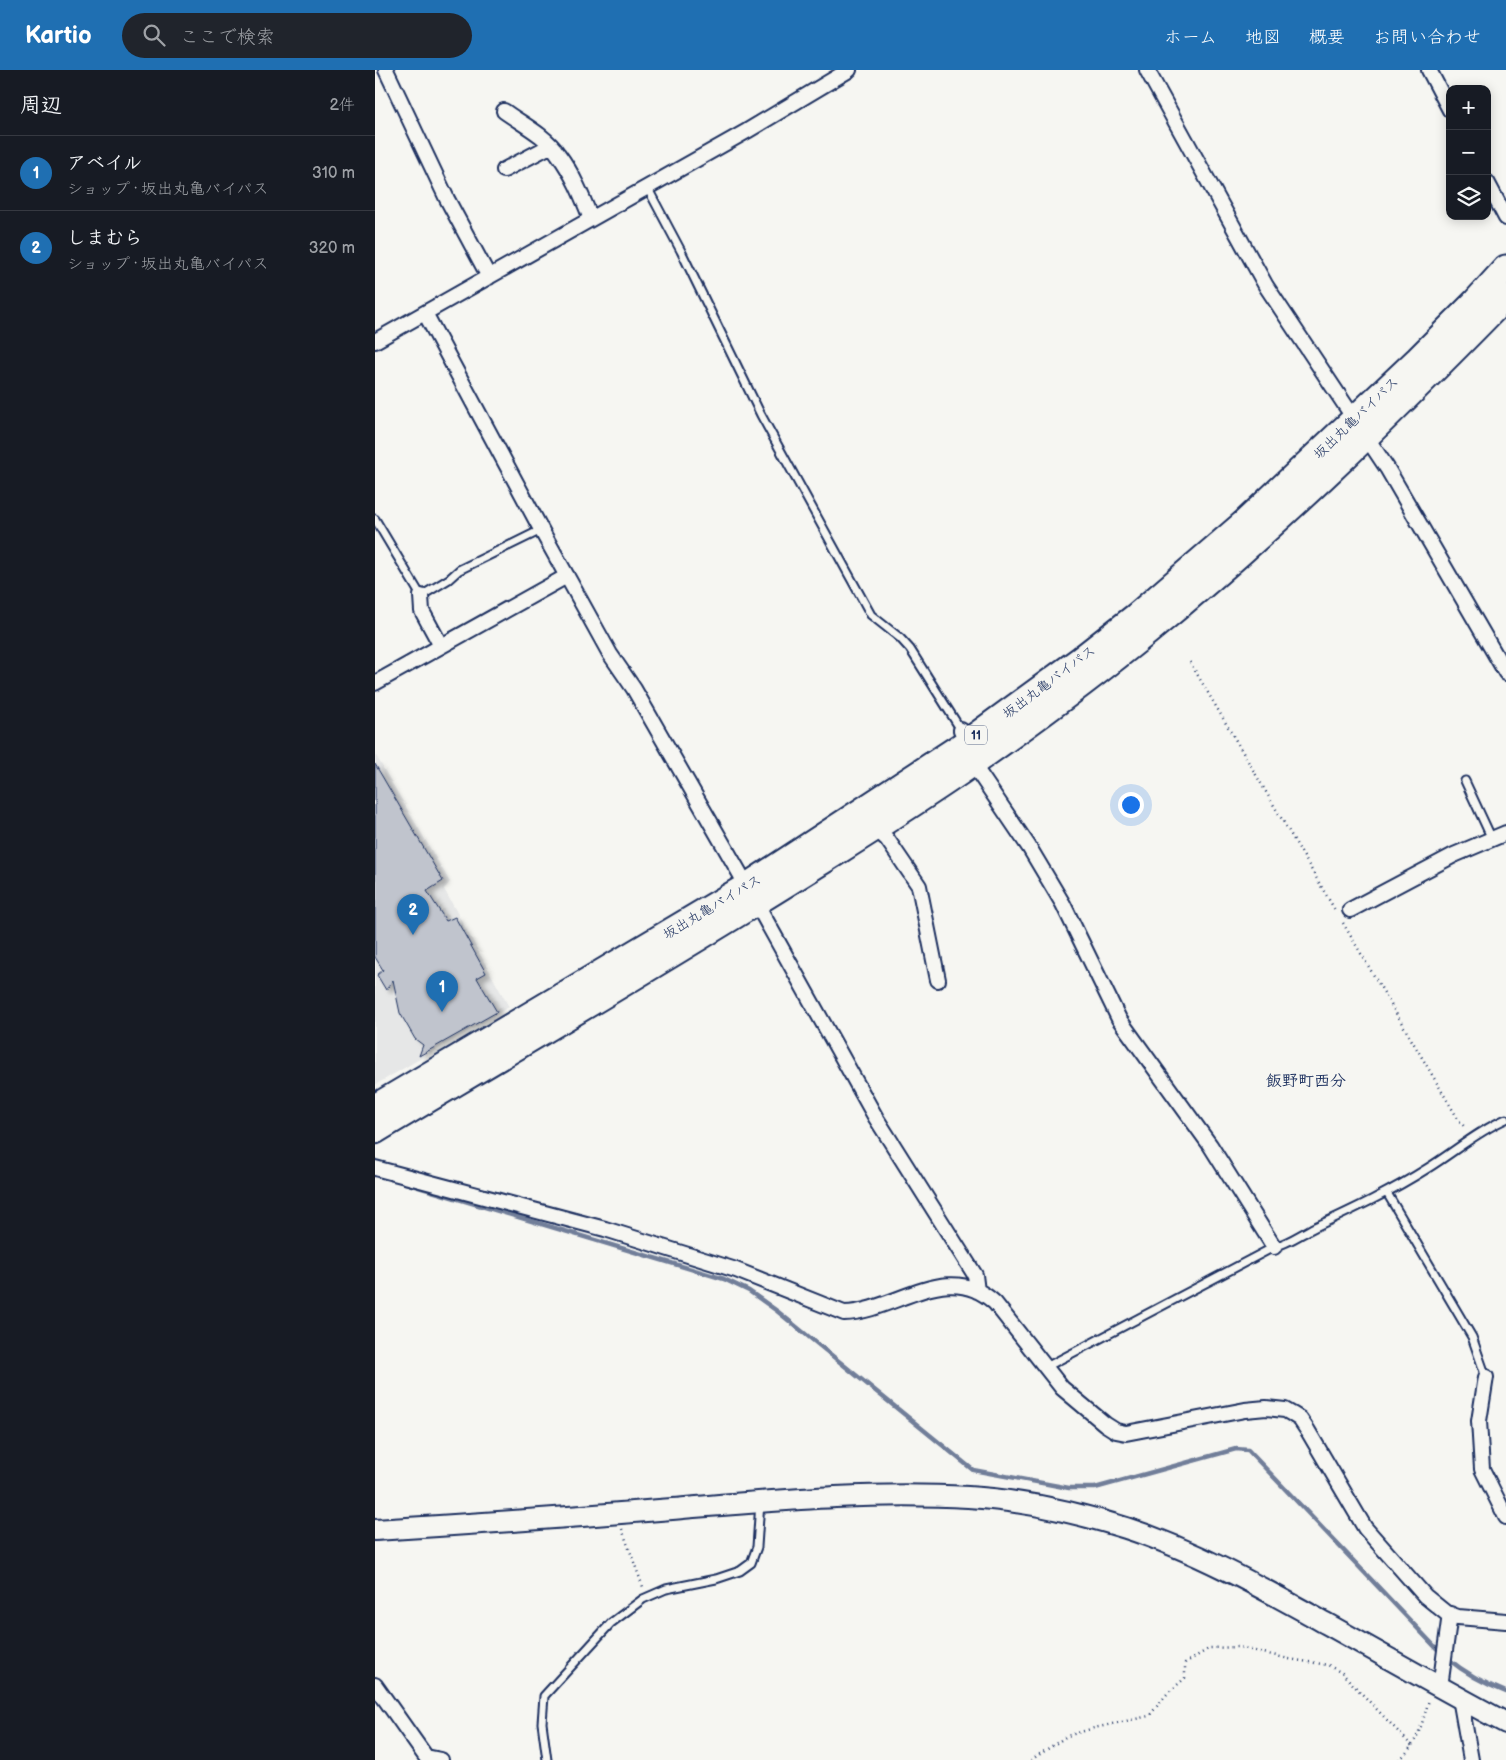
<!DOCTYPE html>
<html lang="ja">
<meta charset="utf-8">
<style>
:root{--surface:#171b24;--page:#20242c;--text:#f1f3f6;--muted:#9ea1a6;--line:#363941;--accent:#1f6fb2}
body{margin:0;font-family:"Balsamiq Sans","Klee One",sans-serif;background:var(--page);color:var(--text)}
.controls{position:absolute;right:15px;top:15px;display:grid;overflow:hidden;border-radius:10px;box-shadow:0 2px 12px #0003}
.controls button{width:45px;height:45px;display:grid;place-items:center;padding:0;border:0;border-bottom:1px solid var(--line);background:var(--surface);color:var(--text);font:25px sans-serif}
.you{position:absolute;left:755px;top:734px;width:18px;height:18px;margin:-12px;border:4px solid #fff;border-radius:50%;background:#1a73e8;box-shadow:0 0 0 8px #1a73e833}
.badge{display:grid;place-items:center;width:32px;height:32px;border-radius:50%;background:var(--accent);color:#fff;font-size:16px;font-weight:700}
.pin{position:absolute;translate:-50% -41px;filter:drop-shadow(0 1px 2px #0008)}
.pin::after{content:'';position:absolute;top:26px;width:18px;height:15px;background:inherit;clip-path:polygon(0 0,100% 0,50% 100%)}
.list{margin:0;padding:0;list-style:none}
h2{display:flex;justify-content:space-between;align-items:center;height:65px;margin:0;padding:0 20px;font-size:21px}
h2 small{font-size:16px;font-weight:400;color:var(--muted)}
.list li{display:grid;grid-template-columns:32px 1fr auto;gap:15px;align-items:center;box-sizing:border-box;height:75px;padding:0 20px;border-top:1px solid var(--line)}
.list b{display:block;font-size:19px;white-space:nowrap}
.list p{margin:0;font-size:16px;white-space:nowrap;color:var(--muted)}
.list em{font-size:16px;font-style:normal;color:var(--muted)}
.icon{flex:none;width:28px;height:28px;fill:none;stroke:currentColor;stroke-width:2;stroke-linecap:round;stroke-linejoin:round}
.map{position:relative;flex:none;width:1131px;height:1690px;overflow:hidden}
header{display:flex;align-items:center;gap:30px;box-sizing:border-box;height:70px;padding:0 25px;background:var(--accent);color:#fff}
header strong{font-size:24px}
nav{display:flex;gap:28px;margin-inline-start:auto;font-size:18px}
.search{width:350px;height:45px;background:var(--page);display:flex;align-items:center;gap:12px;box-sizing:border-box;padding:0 18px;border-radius:28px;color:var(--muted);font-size:19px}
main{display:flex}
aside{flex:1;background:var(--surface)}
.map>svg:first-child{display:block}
</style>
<header>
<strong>Kartio</strong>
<div class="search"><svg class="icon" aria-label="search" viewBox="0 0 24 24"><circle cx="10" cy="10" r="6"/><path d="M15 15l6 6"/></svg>ここで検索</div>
<nav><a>ホーム</a><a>地図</a><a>概要</a><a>お問い合わせ</a></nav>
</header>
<main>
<aside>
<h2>周辺<small>2件</small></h2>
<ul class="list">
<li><span class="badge">1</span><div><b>アベイル</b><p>ショップ · 坂出丸亀バイパス</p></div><em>310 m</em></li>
<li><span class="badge">2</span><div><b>しまむら</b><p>ショップ · 坂出丸亀バイパス</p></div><em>320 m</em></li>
</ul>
</aside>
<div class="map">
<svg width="1131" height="1690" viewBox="0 0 1131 1690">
<defs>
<filter id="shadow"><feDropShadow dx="5.5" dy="3" stdDeviation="2.5" flood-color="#0004"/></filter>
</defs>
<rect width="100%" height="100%" fill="#f6f6f2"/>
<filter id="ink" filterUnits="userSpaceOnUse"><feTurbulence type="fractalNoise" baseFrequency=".02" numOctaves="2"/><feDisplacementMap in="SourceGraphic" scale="10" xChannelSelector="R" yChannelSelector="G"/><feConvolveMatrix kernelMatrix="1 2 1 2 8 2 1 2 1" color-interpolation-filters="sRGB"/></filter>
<g filter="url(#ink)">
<!-- built -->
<path fill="#e6e7e7" d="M0,684L75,812L69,819L134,937L0,1015Z"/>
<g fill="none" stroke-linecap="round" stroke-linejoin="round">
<!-- stream -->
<path stroke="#717e99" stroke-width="4.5" d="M27,1112L349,1209L374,1221L402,1241L598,1400L694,1418H720L861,1379L873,1380L1066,1583
M1072,1588C1090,1603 1108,1613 1131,1622"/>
</g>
<!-- building -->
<path fill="#c0c4cd" stroke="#1b2f5e" filter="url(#shadow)" d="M0,694L68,811L52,821L71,851L80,847L111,903L102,908L122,942L44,986L48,975L40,969L25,943L18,910L11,920L2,905L8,900L0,887Z"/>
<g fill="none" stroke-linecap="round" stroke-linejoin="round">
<!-- lane casing -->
<g stroke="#1b2f5e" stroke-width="11">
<path id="lane" d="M272,117L306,181L386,345L496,545L525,568L535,579L586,660
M0,449L46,526L74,509L84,500L166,460
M1090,711L1117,769
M1012,1123L1097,1267L1111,1307
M671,1297L899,1177C914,1173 926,1164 940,1157C979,1139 1017,1121 1053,1098C1079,1082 1103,1061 1131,1049
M172,1690L167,1653L169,1626L236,1553L268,1529L291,1519L341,1509L365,1501L376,1493L382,1477L385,1432"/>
</g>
<!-- street casing -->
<g stroke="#1b2f5e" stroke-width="18">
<path id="street" d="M11,0L72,129L114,207
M772,0L891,216L1012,398L1131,603
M1054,0L1075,40
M129,41C147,54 170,65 183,84C198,104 207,126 216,149
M129,100L175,76
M1112,112L1131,148
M50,243L168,463L235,584L259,619L364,802L501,1048L600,1205L602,1221
M0,271L372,61L474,0
M46,526L47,541L66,576
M0,613L192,506
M586,660L601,691L604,703L654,777L688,834L744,949L835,1075L899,1177
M500,758L512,769L544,816L563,910
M975,840L1079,785L1131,763
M0,1098L230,1159L361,1200L469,1243C520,1242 573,1188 620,1233L687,1318L730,1354L741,1361L751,1363L870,1340L891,1338L910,1340L917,1344L925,1349L933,1361L990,1458L1050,1526L1071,1543L1083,1547L1131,1551
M1111,1307L1104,1351L1107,1399L1131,1447
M0,1615L51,1687L66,1690
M1065,1617L1075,1544
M1085,1628L1096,1690"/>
</g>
<!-- secondary casing -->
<g stroke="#1b2f5e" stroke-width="24">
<path id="secondary" d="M0,1460C99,1454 198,1447 297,1439C395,1431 494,1421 593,1427C646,1430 700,1442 751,1458C822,1481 889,1519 954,1555C1013,1588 1071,1621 1131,1653"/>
</g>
<!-- highway casing -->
<g stroke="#1b2f5e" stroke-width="29">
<path id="highway" d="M0,1037L372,816L592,672L706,589L761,546L869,453L1043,289L1101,231L1131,198
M0,1061C148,973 297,886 443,794C497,760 552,726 604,689C662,648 719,606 774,561C900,458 1017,344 1131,227"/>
</g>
<!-- path -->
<path stroke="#1b2f5e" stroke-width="2.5" stroke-dasharray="1 4" stroke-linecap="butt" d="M815,592L960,840
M968,853L1083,1049L1091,1059
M247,1459L268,1517
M656,1690L692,1666L719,1658L774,1646L792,1624L810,1608V1593L835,1578L864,1577L914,1589L953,1595L967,1603L1037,1676
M1024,1690C1043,1674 1047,1653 1054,1630"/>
<!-- lane -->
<use href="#lane" stroke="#f6f6f2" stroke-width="7"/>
<!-- street -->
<use href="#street" stroke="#f6f6f2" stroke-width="14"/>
<!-- secondary -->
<use href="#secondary" stroke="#f6f6f2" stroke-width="20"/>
<!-- highway -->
<use href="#highway" stroke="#f6f6f2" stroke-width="25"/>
</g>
</g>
<g text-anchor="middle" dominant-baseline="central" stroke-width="4" stroke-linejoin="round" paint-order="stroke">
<!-- shield labels -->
<rect fill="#f6f6f2" stroke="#5d6b8a" stroke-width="1" x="590" y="655.5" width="22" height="19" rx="4"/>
<g font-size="12" font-weight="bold" fill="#1b2f5e">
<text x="601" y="665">11</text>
</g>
<!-- street labels -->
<g font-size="14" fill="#1b2f5e" stroke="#f6f6f2">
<text transform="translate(981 348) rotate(-44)">坂出丸亀バイパス</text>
<text transform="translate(674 612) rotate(-37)">坂出丸亀バイパス</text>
<text transform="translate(337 837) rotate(-31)">坂出丸亀バイパス</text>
</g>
<!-- quarter labels -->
<g font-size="16" font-weight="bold" fill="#1b2f5e" stroke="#f6f6f2">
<text x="931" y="1011">飯野町西分</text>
</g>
</g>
</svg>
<div class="controls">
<button>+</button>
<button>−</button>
<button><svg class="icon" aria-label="layers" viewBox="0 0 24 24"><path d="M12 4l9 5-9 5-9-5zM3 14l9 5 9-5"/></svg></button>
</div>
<div class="you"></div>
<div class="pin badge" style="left:67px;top:942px">1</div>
<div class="pin badge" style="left:38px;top:865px">2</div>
</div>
</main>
